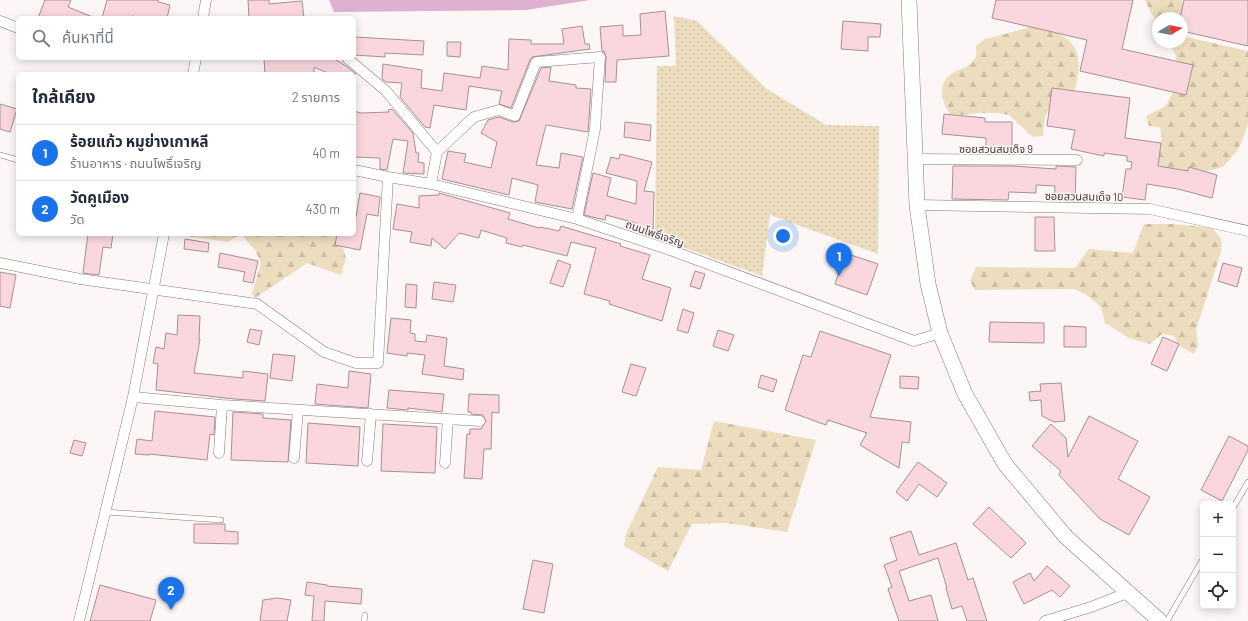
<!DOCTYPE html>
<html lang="th">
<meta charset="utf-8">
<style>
:root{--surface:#fff;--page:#f2f2f3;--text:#1f2937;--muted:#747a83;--line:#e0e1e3;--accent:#1a73e8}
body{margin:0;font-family:Barlow,"Noto Sans Thai",sans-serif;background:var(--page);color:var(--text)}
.controls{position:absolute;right:12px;bottom:12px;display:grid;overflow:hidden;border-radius:6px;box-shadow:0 2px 10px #0003}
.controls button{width:36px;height:36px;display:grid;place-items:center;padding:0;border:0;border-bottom:1px solid var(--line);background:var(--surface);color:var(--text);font:20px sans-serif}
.compass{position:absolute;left:1152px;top:12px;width:36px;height:36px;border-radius:50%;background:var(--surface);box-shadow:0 2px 10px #0003;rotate:80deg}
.you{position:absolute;left:783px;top:236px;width:14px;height:14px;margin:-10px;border:3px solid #fff;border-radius:50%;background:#1a73e8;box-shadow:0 0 0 6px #1a73e833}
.badge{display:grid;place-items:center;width:26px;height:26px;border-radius:50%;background:var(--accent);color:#fff;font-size:13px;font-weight:700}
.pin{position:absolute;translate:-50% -33px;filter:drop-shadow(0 1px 2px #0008)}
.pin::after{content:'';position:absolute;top:21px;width:14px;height:12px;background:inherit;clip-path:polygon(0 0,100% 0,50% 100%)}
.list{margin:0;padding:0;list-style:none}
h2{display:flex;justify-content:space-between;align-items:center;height:52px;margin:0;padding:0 16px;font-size:17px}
h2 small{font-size:13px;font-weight:400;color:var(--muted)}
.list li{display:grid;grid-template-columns:26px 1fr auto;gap:12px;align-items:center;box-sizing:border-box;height:56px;padding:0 16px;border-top:1px solid var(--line)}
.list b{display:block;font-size:15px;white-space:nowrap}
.list p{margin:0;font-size:13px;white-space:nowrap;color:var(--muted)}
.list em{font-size:13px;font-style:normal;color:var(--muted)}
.icon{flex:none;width:22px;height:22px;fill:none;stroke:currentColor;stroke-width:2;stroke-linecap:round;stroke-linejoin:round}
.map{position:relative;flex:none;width:1248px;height:621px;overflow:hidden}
.search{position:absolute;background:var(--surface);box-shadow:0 2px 10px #0003;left:16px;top:16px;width:340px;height:44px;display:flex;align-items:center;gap:10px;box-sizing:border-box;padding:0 14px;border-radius:6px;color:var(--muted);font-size:15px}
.panel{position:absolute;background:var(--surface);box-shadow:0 2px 10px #0003;left:16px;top:72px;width:340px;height:164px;border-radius:6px}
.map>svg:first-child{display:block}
</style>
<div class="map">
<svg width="1248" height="621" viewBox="0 0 1248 621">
<defs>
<pattern id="grass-dots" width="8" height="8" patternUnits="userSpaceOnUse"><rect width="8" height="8" fill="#ecddbf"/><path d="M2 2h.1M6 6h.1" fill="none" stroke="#ccbea5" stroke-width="1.8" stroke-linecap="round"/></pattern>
<pattern id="forest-firs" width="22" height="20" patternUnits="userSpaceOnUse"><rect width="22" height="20" fill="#ecddbf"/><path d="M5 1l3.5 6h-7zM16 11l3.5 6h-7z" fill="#ccbea5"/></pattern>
</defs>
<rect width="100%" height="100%" fill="#fcf7f6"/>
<!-- grass -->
<path fill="url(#grass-dots)" d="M674,16L697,21L767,89L826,125L879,126L878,254L770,215L762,276L655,237L657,66H676Z"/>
<!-- forest -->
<path fill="url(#forest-firs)" d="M1145,0H1181L1188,12L1187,37L1248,51V124L1242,141L1237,151L1223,167L1213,170L1192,173L1161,167L1155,158L1162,138L1160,127L1149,126L1146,116L1166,106L1180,76L1175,54L1169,42H1182V18H1158V23L1151,13Z
M1035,26C1062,33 1083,41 1078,74C1077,78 1077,85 1075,89C1072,93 1067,96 1063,99C1044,111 1045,114 1043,136L1033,137L1009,115L998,113H977L967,115L950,114C942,103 937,85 950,75C958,68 970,69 975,58C977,55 976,50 976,46L985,39Z
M1144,224H1172L1213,228L1221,239L1222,249L1196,330L1198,346L1194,354L1179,346L1174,336L1162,334L1150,344L1129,338L1105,323L1101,307L1087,295L1074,289L975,290L970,281L976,267L1075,268L1089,249L1133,253Z
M172,234H241L228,242Z
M241,234H339L346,258L341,275L307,263L255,298L252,294L261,263L255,250Z
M714,421L816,440L787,532L726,523L692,524L668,571L624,546L626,534L658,467L701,470Z"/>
<!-- water -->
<path fill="#deb1d0" d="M329,0H590L526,10L334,12Z"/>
<!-- building -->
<path fill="#fad7de" stroke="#a69094" d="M45,0H71L68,7L95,18H38Z
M107,0H158V2L170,5L167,18H141L132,16V18H102Z
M248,0H269V4L302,1L304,18H249Z
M996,0H1133L1122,49L1193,65L1186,95L1080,71L1087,40L992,18Z
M1184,0H1248V46L1182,31V18H1180Z
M665,11L669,56L617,60L616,82H605L606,57L604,51H602L600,27L623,25V36L641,35L640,14Z
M843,21L881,24L880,37H868V51L841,49Z
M582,26L585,44H589L590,49L532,57L530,60L511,108L499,104L502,91L469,86L466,110L434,105L430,128L425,127L400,97L402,83L386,82L382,79L383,64L422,70L421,88L442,91L444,73L480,78L482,66L508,70L509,39L531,40V44H564L562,29Z
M355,37L424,41L423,55L385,53V57L354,55Z
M447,42H461L460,57L447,56Z
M264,58H333L346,66L356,74H330L314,67V74H265Z
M551,67L549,81L576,85V88L591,89L588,132L546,125L536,165L559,168L561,153L583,157L572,209L535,202L538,185L512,178L509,195L442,179L448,151L466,154L464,162L491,168L497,142L481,133L488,120L499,117L513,122L519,121L541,68Z
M1052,88L1130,98L1125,138L1161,143L1158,166L1188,171L1189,167L1217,175L1212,198L1178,189L1147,184L1145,200L1122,197L1126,169H1131L1132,162L1127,161V156L1104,153V156L1071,149L1075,130L1047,126Z
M0,104L17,109L10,132L0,129Z
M392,109L413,133L416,153H419L418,162L424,163V174L403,173L408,141L393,139L387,170L380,169V158L354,157V111L361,113L389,112L388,110Z
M944,114L985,118V122H1012V153H986V138L942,134Z
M625,122L651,125L650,141L624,137Z
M620,154L652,162L644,191L654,192L653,232H636V223L606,215L605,220L584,215L593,173L611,178L607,196L636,204L637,181L606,173L611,157L619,159Z
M953,166H1012L1056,169V166L1076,167L1075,201L1054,200L1055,186L1036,185V193L1009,192L1008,200L952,199Z
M360,193L380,197L378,216L367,214L360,250L335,245L337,234H354V216L356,217Z
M439,193L510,213L508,219L539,228L540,227L559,231L561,226L621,244L620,246L650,255L642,279L671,288L662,321L609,304L610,301L584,294L596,248L571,242L567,256L523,245L522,247L506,243L507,238L481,230L479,238L459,233L445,249L432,238L431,246L410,242L412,232L393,229L397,204L419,208V196L439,195Z
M1035,217H1054L1055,251H1035Z
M88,234H113L111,248L103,247L99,275L83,273Z
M185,239L209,243L208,252L184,249Z
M220,253L258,261L253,283L243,281L245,272L218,267Z
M845,253L878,264L867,295L835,284Z
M558,260L571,265L563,287L550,283Z
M1223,263L1242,268L1237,287L1218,281Z
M695,271L705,274L700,289L690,286Z
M0,272L16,275L10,308L0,306Z
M434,282L456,285L453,302L432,299Z
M406,284L417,285L416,308L405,307Z
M683,309L694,313L688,333L677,330Z
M178,315L200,316L199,339H200L194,373L243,378V371L268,374L265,401L234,399L156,390L158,364L153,363L156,347L164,349L166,333L177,335Z
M391,318L411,320L410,333L415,334V341L426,342L427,335L447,338L444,366L464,369L463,380L422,374L425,355L407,353V356L387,353Z
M990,322L1044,323V343L989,342Z
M1064,326L1086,327V347H1064Z
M250,329L262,331L259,345L247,342Z
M718,330L734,335L728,351L713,346Z
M820,331L891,355L870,417L911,422L909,443L902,442L899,468L860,445L867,433L828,420L826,425L785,410L803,355L811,357Z
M1163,337L1179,344L1167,371L1151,364Z
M273,354L295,356L292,381L270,378Z
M631,364L646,368L636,396L622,392Z
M349,371L371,374L368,408L315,404L317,384L348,388Z
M761,375L777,380L773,392L758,387Z
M900,376L919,377L918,389L900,388Z
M1061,383L1065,421L1054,422L1042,416L1041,400L1030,401L1029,392L1041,391L1040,384Z
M389,390L444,394L442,412L408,408V410L387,408Z
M469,394L499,395V413L492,412L491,449H484L482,479L464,478L467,434H470V429H481L486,421L483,415L471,414V412H468Z
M155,411L215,417L214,435L210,434L207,460L149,454V455L135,454L137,439L152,441Z
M233,412L263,414V418L291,420L288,462L231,460Z
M1089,416L1138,441L1118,479L1150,497L1129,535L1100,519L1059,475L1061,471L1032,446L1051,424L1066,438L1068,457Z
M308,423L360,427L358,466L306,463Z
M383,424L437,427L435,473L381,471Z
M1229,436L1248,446V450L1222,501L1201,490Z
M74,440L86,443L82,456L70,453Z
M918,462L947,483L937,497L919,484L907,501L896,492Z
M989,507L1026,543L1011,558L973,524Z
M194,524H225V531L238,532V544L194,543Z
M911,531L919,555L956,543L968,580L973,578L987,621H967L962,606L952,609L946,588H947L938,558L899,571L909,601L931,595L938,621H899L888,589L892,587L884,565L897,560L890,538Z
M533,560L553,564L544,613L523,609Z
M1047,566L1070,586L1060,597L1052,590L1024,604L1013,582L1030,573L1034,581Z
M307,582L327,585V586L362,589L361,604L325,601L324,621H312L314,596L305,595Z
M100,585L156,600L150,621H90Z
M277,598L291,600L287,621H260L263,600Z"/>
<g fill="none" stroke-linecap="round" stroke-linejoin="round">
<!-- service casing -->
<g stroke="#8e7874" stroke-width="6">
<path id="service" d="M0,155L18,160
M1233,508L1248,482
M106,512L221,520
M364,621L365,615
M1167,621L1203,559"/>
</g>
<!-- minor casing -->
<g stroke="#8e7874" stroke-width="11">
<path id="minor" d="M203,18L206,0
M0,21L18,28
M347,58L386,91L437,152L431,184
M193,74L196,58
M437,152L474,117L499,110L515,116L536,62L600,57L595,129L577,219
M915,159L1077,160
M354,170L388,177L431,184L577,219L673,251L914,341L940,333
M917,205L1150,209L1248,231
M0,263L80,279L257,304L324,352L356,363H378L388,177
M133,397L222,405L480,421
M219,453L222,405
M294,458L298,410
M367,461L371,414
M445,463L448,419
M79,621L133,397L164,234
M1045,621L1091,607L1127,593"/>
</g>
<!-- primary casing -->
<g stroke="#8e7874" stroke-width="16">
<path id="primary" d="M909,0L917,205L928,284L940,333L965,394L1005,464L1066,537L1160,621"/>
</g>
<!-- service -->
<use href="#service" stroke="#fff" stroke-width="5"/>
<!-- minor -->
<use href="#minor" stroke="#fff" stroke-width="10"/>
<!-- primary -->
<use href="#primary" stroke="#fff" stroke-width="15"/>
</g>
<g text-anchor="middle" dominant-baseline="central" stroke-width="3" stroke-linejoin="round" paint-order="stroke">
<!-- street labels -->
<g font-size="11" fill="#423837" stroke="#fcf7f6">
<text x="996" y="148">ซอยสวนสมเด็จ 9</text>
<text transform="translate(1084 196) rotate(1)">ซอยสวนสมเด็จ 10</text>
<text transform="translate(655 233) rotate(19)">ถนนโพธิ์เจริญ</text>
</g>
</g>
</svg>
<div class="controls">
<button>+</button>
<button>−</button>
<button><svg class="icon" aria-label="locate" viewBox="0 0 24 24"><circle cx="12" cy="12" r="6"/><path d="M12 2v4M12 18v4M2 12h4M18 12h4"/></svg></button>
</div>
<svg class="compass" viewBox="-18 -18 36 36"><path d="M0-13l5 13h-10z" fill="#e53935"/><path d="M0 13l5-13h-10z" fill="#747a83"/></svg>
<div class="you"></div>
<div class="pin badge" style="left:839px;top:276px">1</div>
<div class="pin badge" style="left:171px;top:610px">2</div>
<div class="search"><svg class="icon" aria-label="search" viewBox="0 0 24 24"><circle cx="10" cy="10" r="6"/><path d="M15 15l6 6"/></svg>ค้นหาที่นี่</div>
<section class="panel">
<h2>ใกล้เคียง<small>2 รายการ</small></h2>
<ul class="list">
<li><span class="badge">1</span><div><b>ร้อยแก้ว หมูย่างเกาหลี</b><p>ร้านอาหาร · ถนนโพธิ์เจริญ</p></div><em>40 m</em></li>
<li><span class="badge">2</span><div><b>วัดคูเมือง</b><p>วัด</p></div><em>430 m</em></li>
</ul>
</section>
</div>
